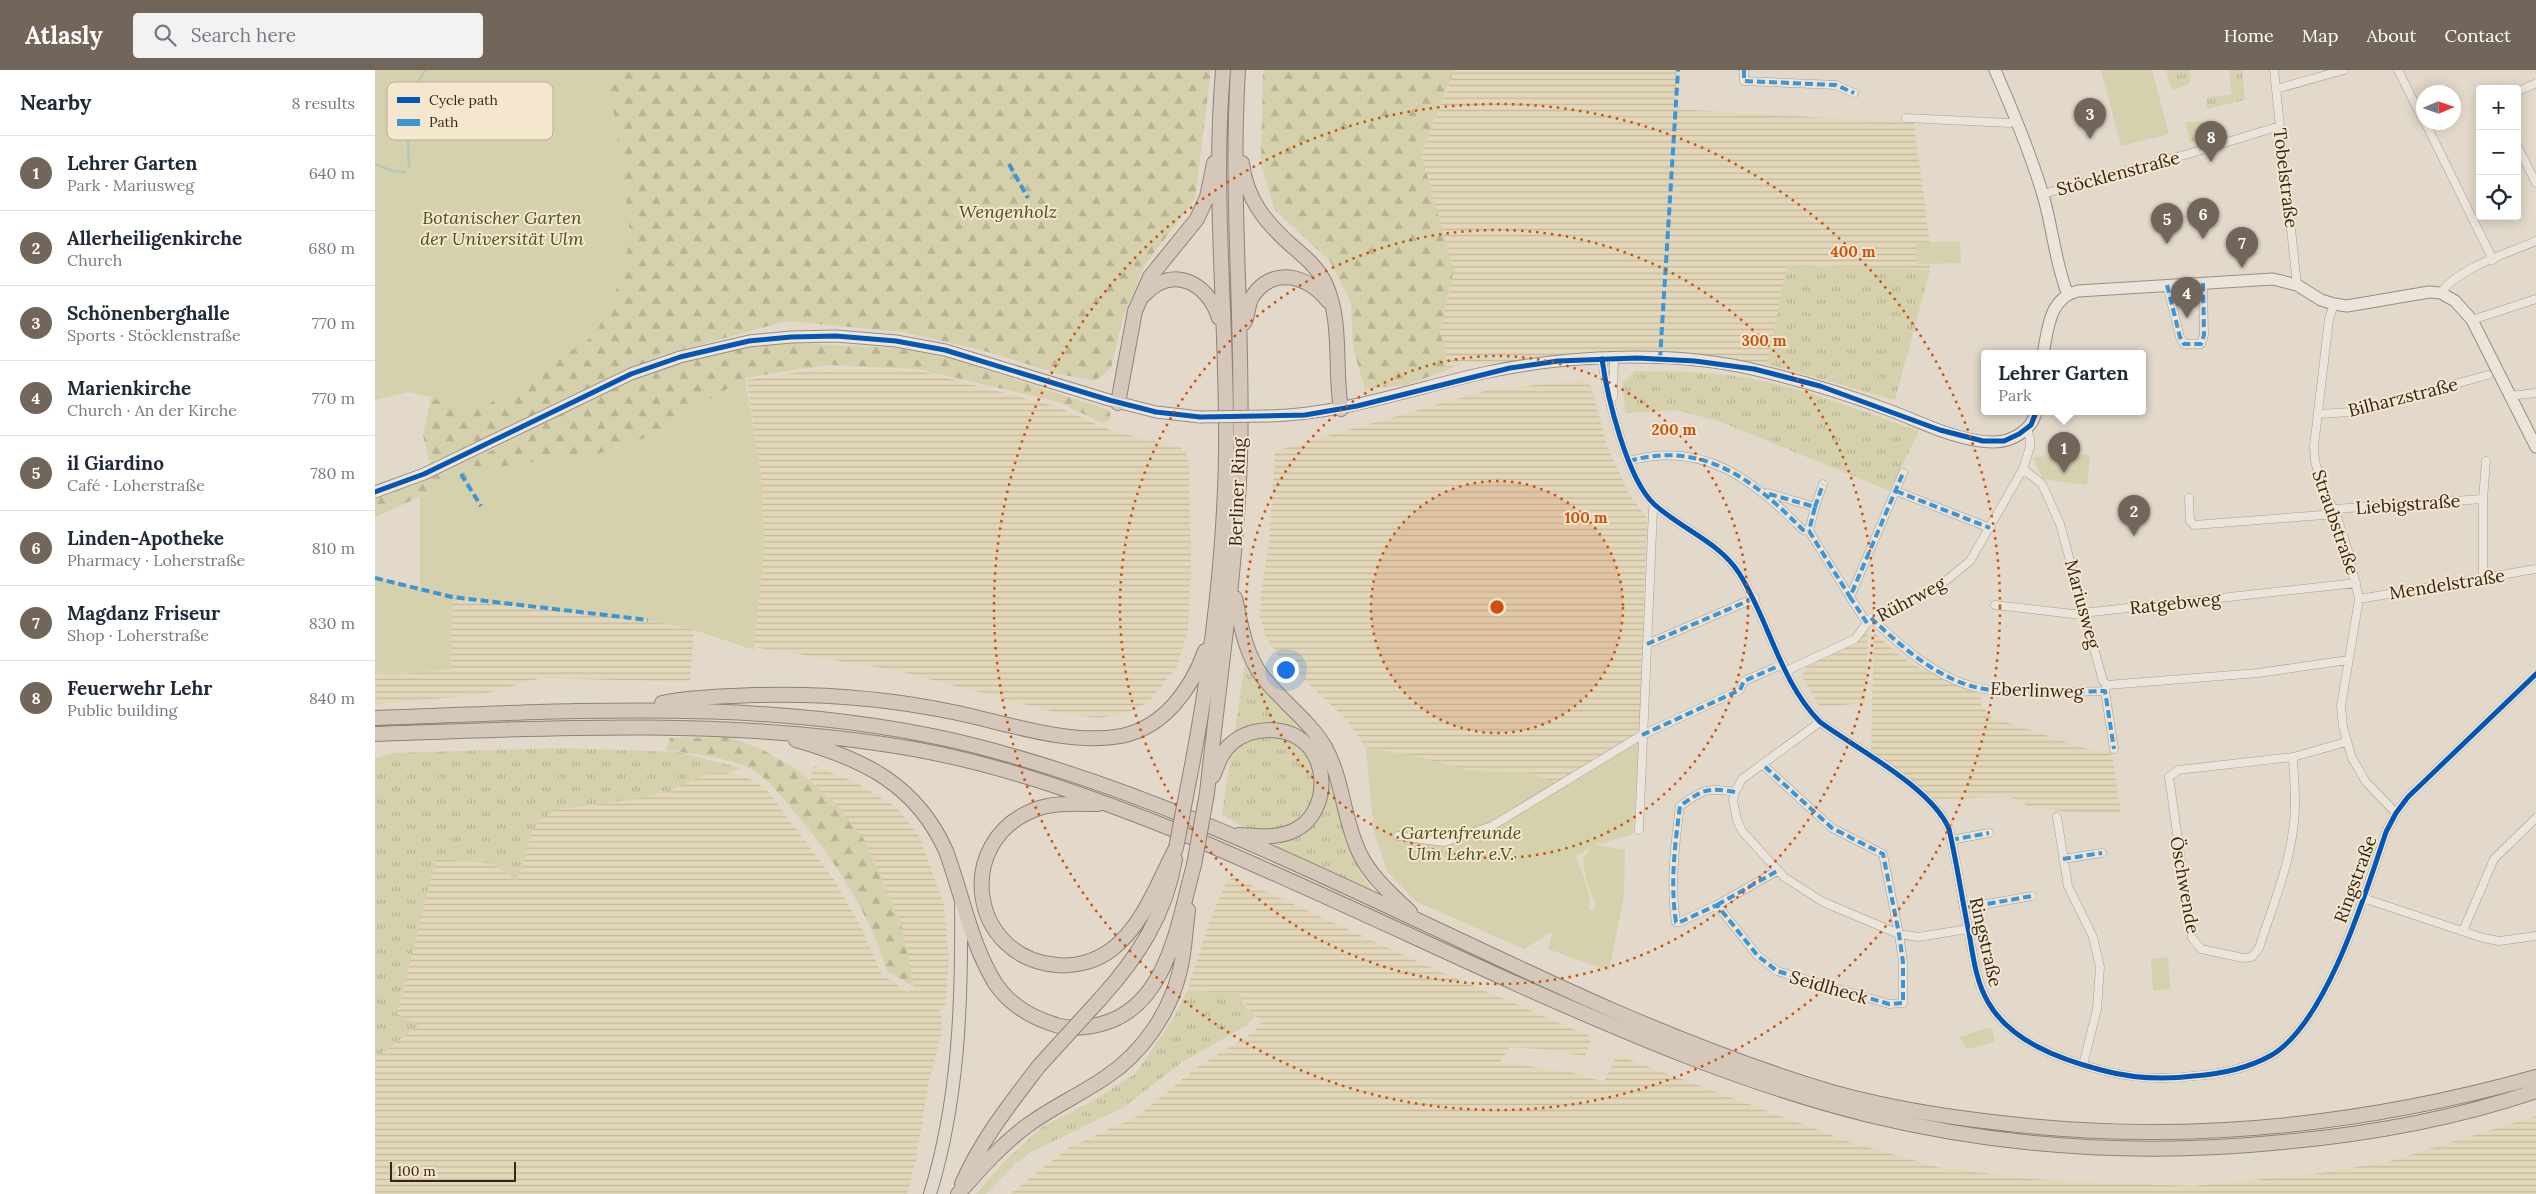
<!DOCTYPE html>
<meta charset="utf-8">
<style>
:root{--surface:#fff;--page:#f2f2f3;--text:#1f2937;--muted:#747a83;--line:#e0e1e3;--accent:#726559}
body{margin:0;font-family:Lora,serif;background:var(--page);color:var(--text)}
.controls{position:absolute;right:15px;top:15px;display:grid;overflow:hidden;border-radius:5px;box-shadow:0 2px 12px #0003}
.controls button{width:45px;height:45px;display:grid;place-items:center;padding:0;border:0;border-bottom:1px solid var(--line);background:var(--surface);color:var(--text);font:25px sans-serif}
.compass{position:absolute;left:2041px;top:15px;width:45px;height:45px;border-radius:50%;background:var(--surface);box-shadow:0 2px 12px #0003;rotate:88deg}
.scale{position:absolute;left:15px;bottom:12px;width:126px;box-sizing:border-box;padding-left:5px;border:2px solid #35261c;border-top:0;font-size:14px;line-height:18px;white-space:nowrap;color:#35261c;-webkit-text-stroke:4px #f5e6ce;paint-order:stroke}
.you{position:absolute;left:910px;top:599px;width:18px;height:18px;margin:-12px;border:4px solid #fff;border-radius:50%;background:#1a73e8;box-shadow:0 0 0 8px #1a73e833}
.badge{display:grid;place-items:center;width:32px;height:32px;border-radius:50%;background:var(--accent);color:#fff;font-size:16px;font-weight:700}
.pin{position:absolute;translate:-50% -41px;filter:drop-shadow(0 1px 2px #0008)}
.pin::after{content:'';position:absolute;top:26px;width:18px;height:15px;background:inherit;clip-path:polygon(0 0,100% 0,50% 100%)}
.popup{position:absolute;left:1606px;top:280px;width:165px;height:65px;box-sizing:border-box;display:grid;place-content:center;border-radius:5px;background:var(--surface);filter:drop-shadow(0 1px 4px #0005);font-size:16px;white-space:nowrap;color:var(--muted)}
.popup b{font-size:19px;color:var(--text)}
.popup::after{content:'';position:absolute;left:50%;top:100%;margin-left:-10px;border:10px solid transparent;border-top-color:var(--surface)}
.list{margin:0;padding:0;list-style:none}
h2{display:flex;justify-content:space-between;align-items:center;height:65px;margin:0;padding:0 20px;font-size:21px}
h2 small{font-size:16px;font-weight:400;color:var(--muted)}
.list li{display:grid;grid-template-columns:32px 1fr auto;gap:15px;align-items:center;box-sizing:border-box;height:75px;padding:0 20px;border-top:1px solid var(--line)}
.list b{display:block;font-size:19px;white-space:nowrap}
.list p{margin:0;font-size:16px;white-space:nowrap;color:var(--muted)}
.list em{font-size:16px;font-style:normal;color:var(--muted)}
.icon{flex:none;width:28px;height:28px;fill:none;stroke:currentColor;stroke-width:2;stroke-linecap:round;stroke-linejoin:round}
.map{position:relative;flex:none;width:2161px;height:1124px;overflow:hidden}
header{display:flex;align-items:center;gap:30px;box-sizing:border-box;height:70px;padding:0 25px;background:var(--accent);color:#fff}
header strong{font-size:24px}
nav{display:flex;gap:28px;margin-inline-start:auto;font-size:18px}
.search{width:350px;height:45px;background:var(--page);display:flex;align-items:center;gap:12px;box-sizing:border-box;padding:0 18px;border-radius:5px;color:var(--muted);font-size:19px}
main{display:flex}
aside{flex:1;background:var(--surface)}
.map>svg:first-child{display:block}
</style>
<header>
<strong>Atlasly</strong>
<div class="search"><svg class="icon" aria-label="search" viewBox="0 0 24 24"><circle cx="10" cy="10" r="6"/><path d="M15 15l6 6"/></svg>Search here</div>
<nav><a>Home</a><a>Map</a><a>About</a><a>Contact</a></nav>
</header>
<main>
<aside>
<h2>Nearby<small>8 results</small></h2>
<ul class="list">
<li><span class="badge">1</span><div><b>Lehrer Garten</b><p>Park · Mariusweg</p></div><em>640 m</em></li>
<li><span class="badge">2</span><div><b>Allerheiligenkirche</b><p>Church</p></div><em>680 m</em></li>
<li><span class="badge">3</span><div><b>Schönenberghalle</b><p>Sports · Stöcklenstraße</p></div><em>770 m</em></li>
<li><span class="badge">4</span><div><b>Marienkirche</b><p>Church · An der Kirche</p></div><em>770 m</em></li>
<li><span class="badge">5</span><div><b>il Giardino</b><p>Café · Loherstraße</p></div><em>780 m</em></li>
<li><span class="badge">6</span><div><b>Linden-Apotheke</b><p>Pharmacy · Loherstraße</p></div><em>810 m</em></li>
<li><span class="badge">7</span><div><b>Magdanz Friseur</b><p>Shop · Loherstraße</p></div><em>830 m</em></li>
<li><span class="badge">8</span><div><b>Feuerwehr Lehr</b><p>Public building</p></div><em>840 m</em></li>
</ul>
</aside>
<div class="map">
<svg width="2161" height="1124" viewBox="0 0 2161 1124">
<defs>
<pattern id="farmland-rules" width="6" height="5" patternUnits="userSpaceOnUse" patternTransform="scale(1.25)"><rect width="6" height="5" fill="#e3d7ba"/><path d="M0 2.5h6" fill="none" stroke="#c3b89f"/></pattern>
<pattern id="grass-tufts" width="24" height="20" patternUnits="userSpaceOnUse" patternTransform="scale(1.25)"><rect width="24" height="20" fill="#d4d1ac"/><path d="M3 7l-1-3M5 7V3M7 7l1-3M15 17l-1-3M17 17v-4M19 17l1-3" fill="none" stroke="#b7b393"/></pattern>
<pattern id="forest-firs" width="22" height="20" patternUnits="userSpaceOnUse" patternTransform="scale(1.25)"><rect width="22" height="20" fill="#d4d1ac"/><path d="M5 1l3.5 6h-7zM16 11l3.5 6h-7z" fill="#b7b393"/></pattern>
</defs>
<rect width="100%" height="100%" fill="#e2d9ca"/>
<!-- farmland -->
<path fill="url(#farmland-rules)" d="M1079,0H1302L1300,39L1539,53L1555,174V200L1412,195L1392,294L1306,283L1243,281L1203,283L1116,295L1088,291L1073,300L1065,259L1079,200L1046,84L1073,18Z
M452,298L542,300L683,337L737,361L805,377L811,382L814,394L816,495L813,559L802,597L772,633L749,644L723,648L679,642L520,600L379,577L388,477L385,403L372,310Z
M1208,310L1216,316L1232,376L1254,424L1272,448L1264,672L1193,716L1147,702L1096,701L1036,685L991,678L971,649L903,585L891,567L885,547L886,524L894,473L900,381L1113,320Z
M77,527L273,550L319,560L315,612L166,608L105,625L0,634V603L17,605L75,599Z
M1491,560L1493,568L1490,633L1445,637L1427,607L1431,597L1481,571Z
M1499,563L1532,591L1574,613L1607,624L1605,633L1616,647L1719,681L1736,680L1746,743L1711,744L1656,737L1635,727L1560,729L1496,681Z
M439,696L482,713L522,738L544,766L569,834L574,890L570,938L564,941L567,949V961L554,1011L541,1089L532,1124H0V988L44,955L22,944L60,788L118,794L142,810L158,760L164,752L179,740L253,730L292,722L333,703H352L375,709L391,719L460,811L486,857L507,905L533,922L539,917L527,857L491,772L461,735L435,710Z
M859,807L1059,899L1217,967L1210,986L1166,979L1135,977L1125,992L1195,1002L1229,1012L1242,985L1475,1072L1562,1097L1655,1109L1736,1113L1818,1116L1939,1104L2012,1092L2161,1046V1124H635L695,1077L763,1046L821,998L879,962L887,950L877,944L864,923L812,921L835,850L851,813Z"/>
<!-- grass -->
<path fill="url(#grass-tufts)" d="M1791,0H1815V13L1800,20L1796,18Z
M1854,0H1867L1870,30L1831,39L1832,27L1857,25Z
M1810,52H1828L1832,69L1815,72Z
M1412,195L1555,200L1520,330L1392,294Z
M1260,301C1300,302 1340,301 1379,309C1435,320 1489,342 1544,361L1515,421L1346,352L1301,340L1252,343L1250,338L1247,313Z
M870,593L883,611L940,671L959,715L984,801L997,820L898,776L847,744Z
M188,678L303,682L366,698L352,703H333L292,722L253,730L179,740L164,752L158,760L142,811L118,794L61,788L22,944L44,955L0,988V688L18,683Z
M812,921L864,923L872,939L880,945L872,955L807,992L749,1037L656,1082L640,1094L611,1124H601L630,1091L667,1057L718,1031L761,1003L798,949Z"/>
<!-- forest -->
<path fill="url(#forest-firs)" d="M128,0H836L820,129L769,196L748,247L736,298L720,311L684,304L603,279L528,262L412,251L284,286L55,394L48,365Z
M888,0H1079L1046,84L1079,200L1065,259L1073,300L1031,315L990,319L978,278L976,233L955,191L900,140L886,95Z
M414,273L521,278L570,287L731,339L735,342V350L727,353L684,332L542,299L453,295L370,308L273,367L218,386L137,394L73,414L0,447V429L115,381L236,319L299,295L374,276Z
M355,667L388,680L423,700L462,735L491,772L527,857L539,917L512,901C493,839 458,788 417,739C405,725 393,708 376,699C351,686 319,684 291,680L295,668Z"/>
<!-- green -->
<path fill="#d4d1ac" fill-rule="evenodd" d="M0,0H233L256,168L239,228L220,265L109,337L78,338L56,327L34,322L0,330Z
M1726,0H1777L1794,64L1746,76Z
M1812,131L1825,132L1828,151L1816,152Z
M1541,172H1585L1586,193L1542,194Z
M370,308L386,405L389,479L379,580L319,560L273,550L78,527L75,599L17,605L0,603V508L45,518V427L73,414L137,394L218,386L273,367Z
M1715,385L1712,415L1667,409L1659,387Z
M1264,672L1258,764L1220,775L1250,780L1249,825L1234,901L1173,879L1178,861L1149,879L1040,831L1012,801L999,763L991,678L1036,685L1096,701L1147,702L1193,716ZM1217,777L1208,789L1211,809L1221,837L1214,840L1215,826L1201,786Z
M1793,887L1795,919L1778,921L1776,889Z
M1616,957L1620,972L1592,979L1585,967Z"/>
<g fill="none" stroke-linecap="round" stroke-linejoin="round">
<!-- stream -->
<path stroke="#b5c7bb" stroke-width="2.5" d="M0,94L17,101L30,102
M34,96L32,41L34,27L50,0"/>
<!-- street casing -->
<g stroke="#a79e93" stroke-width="9">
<path id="street" d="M1369,0V11L1461,15L1479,23
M1899,0L1922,215
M2023,0L2048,50
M1901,19L1969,0
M2142,22L2161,13
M1531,48L1635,53L1641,50
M2050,52L2118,190
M2142,75L2161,113
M1668,124L1813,84L1905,56
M1792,215L1805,267L1809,274H1826L1829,265L1828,213
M2066,223C2082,198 2134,183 2161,171
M1959,234L1954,249L1939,376L1940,391L1947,417L1961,444L1973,481L1984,529L1966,636L1968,657L1977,688L1991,712L2021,743
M2097,250L2161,229
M1227,289C1232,326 1252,409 1279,434C1306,459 1343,471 1364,503C1394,550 1405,612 1445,652C1482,679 1557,718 1574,759C1582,794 1587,829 1594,863C1598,886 1601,912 1613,932C1635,971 1684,989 1726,1000C1756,1008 1789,1010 1819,1006C1847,1004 1871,999 1895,986C1951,955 1991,822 2011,762L2021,743L2033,727L2161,604
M2134,326L2161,323
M1238,327L1239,289
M1943,344L1976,342L2113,305
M1254,391C1328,370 1379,410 1428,460L1434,461L1475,527
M1648,399L1667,414L1685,454L1728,611L1732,615L1730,621L1739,679
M1521,421L1615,458
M1393,423L1440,437L1434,461
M1814,428L1815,451L1819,455L1961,444
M1440,437L1448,414
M1959,439L2108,429L2111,391
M2108,509V429
M1984,529L2161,499
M1620,535L1698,544L1981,513
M1496,548C1526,576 1560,607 1600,617C1641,627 1688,622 1730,621
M1492,553L1475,527L1528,403
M1272,574L1380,528
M1411,601L1480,569L1496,548L1562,518L1595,491L1648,399L1655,377V369L1652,359
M1732,615L1883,603L1973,590
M1445,652L1367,709L1360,722L1358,730L1362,750L1367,761L1409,807L1448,832L1524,864L1543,867L1593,859
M1918,687C1919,711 1922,736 1918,760C1913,800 1896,840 1884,878L1877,887L1868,888L1826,879L1817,868L1794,707L1803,700L1918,687L1971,672
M1360,722C1332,717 1327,720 1305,736C1300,774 1295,813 1301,852H1305L1342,835L1383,886L1402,901L1514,934L1528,933V892L1524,864L1508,784L1457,758L1387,694
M1682,747L1693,816L1718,867L1725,897L1722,939L1708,995
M1264,760L1278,440L1280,435
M1023,766L1069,772L1117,756L1267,665L1365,620L1369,611L1408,594
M1576,770L1614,763
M1688,789L1727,783
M1988,828L2108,868L2124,871L2161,866
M1342,835L1402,801
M1589,838L1657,826
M2088,861L2119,789L2161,748"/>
</g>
<!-- secondary casing -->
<g stroke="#978e83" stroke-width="13">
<path id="secondary" d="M1620,0C1638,41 1655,82 1668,125C1678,159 1680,193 1693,225
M1668,284C1673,259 1674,228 1703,221L1898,209L1922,215L1946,230L1959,234L1972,236L2054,222L2066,223L2080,231L2097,250L2161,377
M893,346C970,344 1039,318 1113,302C1195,285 1299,280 1381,300C1428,311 1474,325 1519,342C1550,354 1585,372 1619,372C1637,372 1657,360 1661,342
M0,422L49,404L256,304L305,287L374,271L416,267L461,266L521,271L570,280L734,330L781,342L825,347"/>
</g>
<!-- primary casing -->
<g stroke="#8c847a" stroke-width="14">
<path id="primary" d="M555,1124C584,1030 587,932 586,835"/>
</g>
<!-- highway casing -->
<g stroke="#8c847a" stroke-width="16">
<path id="highway" d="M867,93C871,129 891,153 917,176C930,187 943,198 950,213C968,252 959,298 966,339
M769,225C798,194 833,213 844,248
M869,253C874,245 872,235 877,227C898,195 933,206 953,231
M743,333L760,241L775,207L822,149L832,127L839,93
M860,528C866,555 870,583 887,606C906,631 934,650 950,677C968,710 968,748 984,782C995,806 1016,824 1035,842
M287,633C310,628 335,627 358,626C432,622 506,627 578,642C628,652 694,676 746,666C788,658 816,620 830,581
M0,648C203,641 406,626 605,677C828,735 1029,849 1239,941C1311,972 1385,1001 1460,1023C1515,1038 1570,1047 1626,1053C1807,1075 1986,1056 2161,1007
M0,664C169,658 340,649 508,674C608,688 704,722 797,759C914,808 1029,863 1144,915C1258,966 1373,1015 1494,1045C1629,1078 1770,1086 1908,1072C1994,1064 2079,1049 2161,1021
M421,670C488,689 541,714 571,781C587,824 596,874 620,913C634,934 657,948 681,955C696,960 711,958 726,954C793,937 803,852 819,795
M838,706C843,694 847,681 857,673C876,657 909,655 929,672C955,694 952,744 920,760C902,769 883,766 864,765
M812,721C834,611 849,498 851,386C853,257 837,128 848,0
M832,723C844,611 861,501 865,389C869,259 855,129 863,0
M723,734C702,734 679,732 659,740C578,772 595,888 682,895C701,897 721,891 736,880C768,856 783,812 801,778
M726,928C763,887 791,844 800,789
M587,1114C606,1070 635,1034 664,996
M583,1124C605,1099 627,1074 653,1055C678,1037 706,1024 731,1007C766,984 794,944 804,904C810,883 810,861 813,840"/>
</g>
<!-- street -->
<use href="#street" stroke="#eae4db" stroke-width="8"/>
<!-- secondary -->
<use href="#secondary" stroke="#eae4db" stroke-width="11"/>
<!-- primary -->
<use href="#primary" stroke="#e2d9cc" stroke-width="12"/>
<!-- highway -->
<use href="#highway" stroke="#d5c8ba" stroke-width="14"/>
<!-- secondary-bridge casing -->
<g stroke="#978e83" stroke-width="13" stroke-linecap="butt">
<path id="secondary-bridge" d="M825,347L893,346"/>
</g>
<!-- highway-bridge casing -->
<g stroke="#8c847a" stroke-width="16" stroke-linecap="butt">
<path id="highway-bridge" d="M801,778L812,721
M819,795L832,723
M664,996L726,928"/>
</g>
<!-- secondary-bridge -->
<use href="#secondary-bridge" stroke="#eae4db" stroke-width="11"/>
<!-- highway-bridge -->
<use href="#highway-bridge" stroke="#d5c8ba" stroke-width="14"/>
<!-- quiet -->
<path stroke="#3e95d4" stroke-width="4" stroke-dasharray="8 4" stroke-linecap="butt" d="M1369,0V11L1461,15L1479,23
M634,94L653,128
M1792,215L1805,267L1809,274H1826L1829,265L1828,213
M1285,289L1303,0
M1254,391C1328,370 1379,410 1428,460L1434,461L1475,527
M86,404L106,436
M1521,421L1615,458
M1394,424L1440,437L1434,461
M1440,437L1448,414
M0,508L77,527L273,550
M1496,548C1526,576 1560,607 1600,617C1641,627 1688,622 1730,621L1739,679
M1492,553L1475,527L1528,403
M1272,574L1380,528
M1267,665L1365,620L1369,611L1408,594
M1360,722C1332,717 1327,720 1305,736C1300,774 1295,813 1301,852H1305L1342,835L1383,886L1402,901L1514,934L1528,933V892L1524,864L1508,784L1457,758L1387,694
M1576,770L1614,763
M1688,789L1727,783
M1342,835L1402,801
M1589,838L1657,826"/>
<!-- cycleway casing -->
<g stroke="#f5e6ce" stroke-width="8">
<path id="cycleway" d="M1227,289C1232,326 1252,409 1279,434C1306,459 1343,471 1364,503C1394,550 1405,612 1445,652C1482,679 1557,718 1574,759C1582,794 1587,829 1594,863C1598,886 1601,912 1613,932C1635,971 1684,989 1726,1000C1756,1008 1789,1010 1819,1006C1847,1004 1871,999 1895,986C1951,955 1991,822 2011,762L2021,743L2033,727L2161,604
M0,422L49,404L256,304L305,287L374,271L416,267L461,266L521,271L570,280L734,330L781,342L825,347L930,345L982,336L1135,298L1183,291L1262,288L1320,291L1379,299L1445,316L1565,360L1608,371H1629L1644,364L1656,355L1661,342"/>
</g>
<!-- cycleway -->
<use href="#cycleway" stroke="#0057b8" stroke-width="5"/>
</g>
<!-- distance rings -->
<circle cx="1122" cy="537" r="126" fill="#cd510e" fill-opacity=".12"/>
<g fill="none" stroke="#cd510e" stroke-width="2.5" stroke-dasharray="2.5 5">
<circle cx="1122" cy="537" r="126"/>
<circle cx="1122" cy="537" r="251"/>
<circle cx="1122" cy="537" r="377"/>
<circle cx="1122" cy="537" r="503"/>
</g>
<g text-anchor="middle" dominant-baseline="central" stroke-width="4" stroke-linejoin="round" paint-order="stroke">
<!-- street labels -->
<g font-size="18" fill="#35261c" stroke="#f5e6ce">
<text transform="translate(1743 103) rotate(-15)">Stöcklenstraße</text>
<text transform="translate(1911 108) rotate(83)">Tobelstraße</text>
<text transform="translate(2028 327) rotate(-14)">Bilharzstraße</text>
<text transform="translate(862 422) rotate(-88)">Berliner Ring</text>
<text transform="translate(2033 434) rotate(-4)">Liebigstraße</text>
<text transform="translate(1961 452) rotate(71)">Straubstraße</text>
<text transform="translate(2072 514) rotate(-9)">Mendelstraße</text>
<text transform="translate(1536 529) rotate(-28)">Rührweg</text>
<text transform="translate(1800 533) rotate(-6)">Ratgebweg</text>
<text transform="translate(1708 534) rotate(75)">Mariusweg</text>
<text transform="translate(1662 620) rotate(2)">Eberlinweg</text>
<text transform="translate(1980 809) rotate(-70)">Ringstraße</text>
<text transform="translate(1810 815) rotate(80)">Öschwende</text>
<text transform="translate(1611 872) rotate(77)">Ringstraße</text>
<text transform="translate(1454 917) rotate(16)">Seidlheck</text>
</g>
<!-- park labels -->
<g font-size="18" font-style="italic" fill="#4a5123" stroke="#f5e6ce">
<text x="633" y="141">Wengenholz</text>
<text x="127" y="147">Botanischer Garten<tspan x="127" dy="21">der Universität Ulm</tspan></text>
<text x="1086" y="762">Gartenfreunde<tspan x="1086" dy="21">Ulm Lehr e.V.</tspan></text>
</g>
</g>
<!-- legend -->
<rect x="12" y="12" width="166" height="58" rx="8" fill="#f5e6ce" stroke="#bbac99" stroke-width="1"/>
<rect x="22" y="27" width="23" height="6" fill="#0057b8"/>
<rect x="22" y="49" width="23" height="7" fill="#3e95d4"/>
<g font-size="14" fill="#35261c">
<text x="54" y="35">Cycle path</text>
<text x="54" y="57">Path</text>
</g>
<circle cx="1122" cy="537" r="8" fill="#cd510e" stroke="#f5e6ce" stroke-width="2.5"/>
<g font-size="15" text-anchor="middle" font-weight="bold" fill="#cd510e" stroke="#f5e6ce" stroke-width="4" stroke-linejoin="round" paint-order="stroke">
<text x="1478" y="187">400 m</text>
<text x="1389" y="276">300 m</text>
<text x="1299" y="365">200 m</text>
<text x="1211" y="453">100 m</text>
</g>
</svg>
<div class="controls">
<button>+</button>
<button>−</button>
<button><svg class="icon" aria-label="locate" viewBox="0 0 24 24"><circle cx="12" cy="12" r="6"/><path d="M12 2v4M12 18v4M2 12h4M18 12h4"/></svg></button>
</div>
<svg class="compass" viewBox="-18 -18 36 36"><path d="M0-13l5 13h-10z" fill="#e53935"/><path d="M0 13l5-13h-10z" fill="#747a83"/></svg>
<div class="scale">100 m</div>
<div class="you"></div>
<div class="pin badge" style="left:1689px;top:403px">1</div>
<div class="popup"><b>Lehrer Garten</b>Park</div>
<div class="pin badge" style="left:1759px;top:466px">2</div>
<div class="pin badge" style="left:1715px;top:69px">3</div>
<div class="pin badge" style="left:1812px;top:248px">4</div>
<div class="pin badge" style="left:1792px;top:174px">5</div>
<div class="pin badge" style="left:1828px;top:169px">6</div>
<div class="pin badge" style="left:1867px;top:198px">7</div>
<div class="pin badge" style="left:1836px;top:92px">8</div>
</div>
</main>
